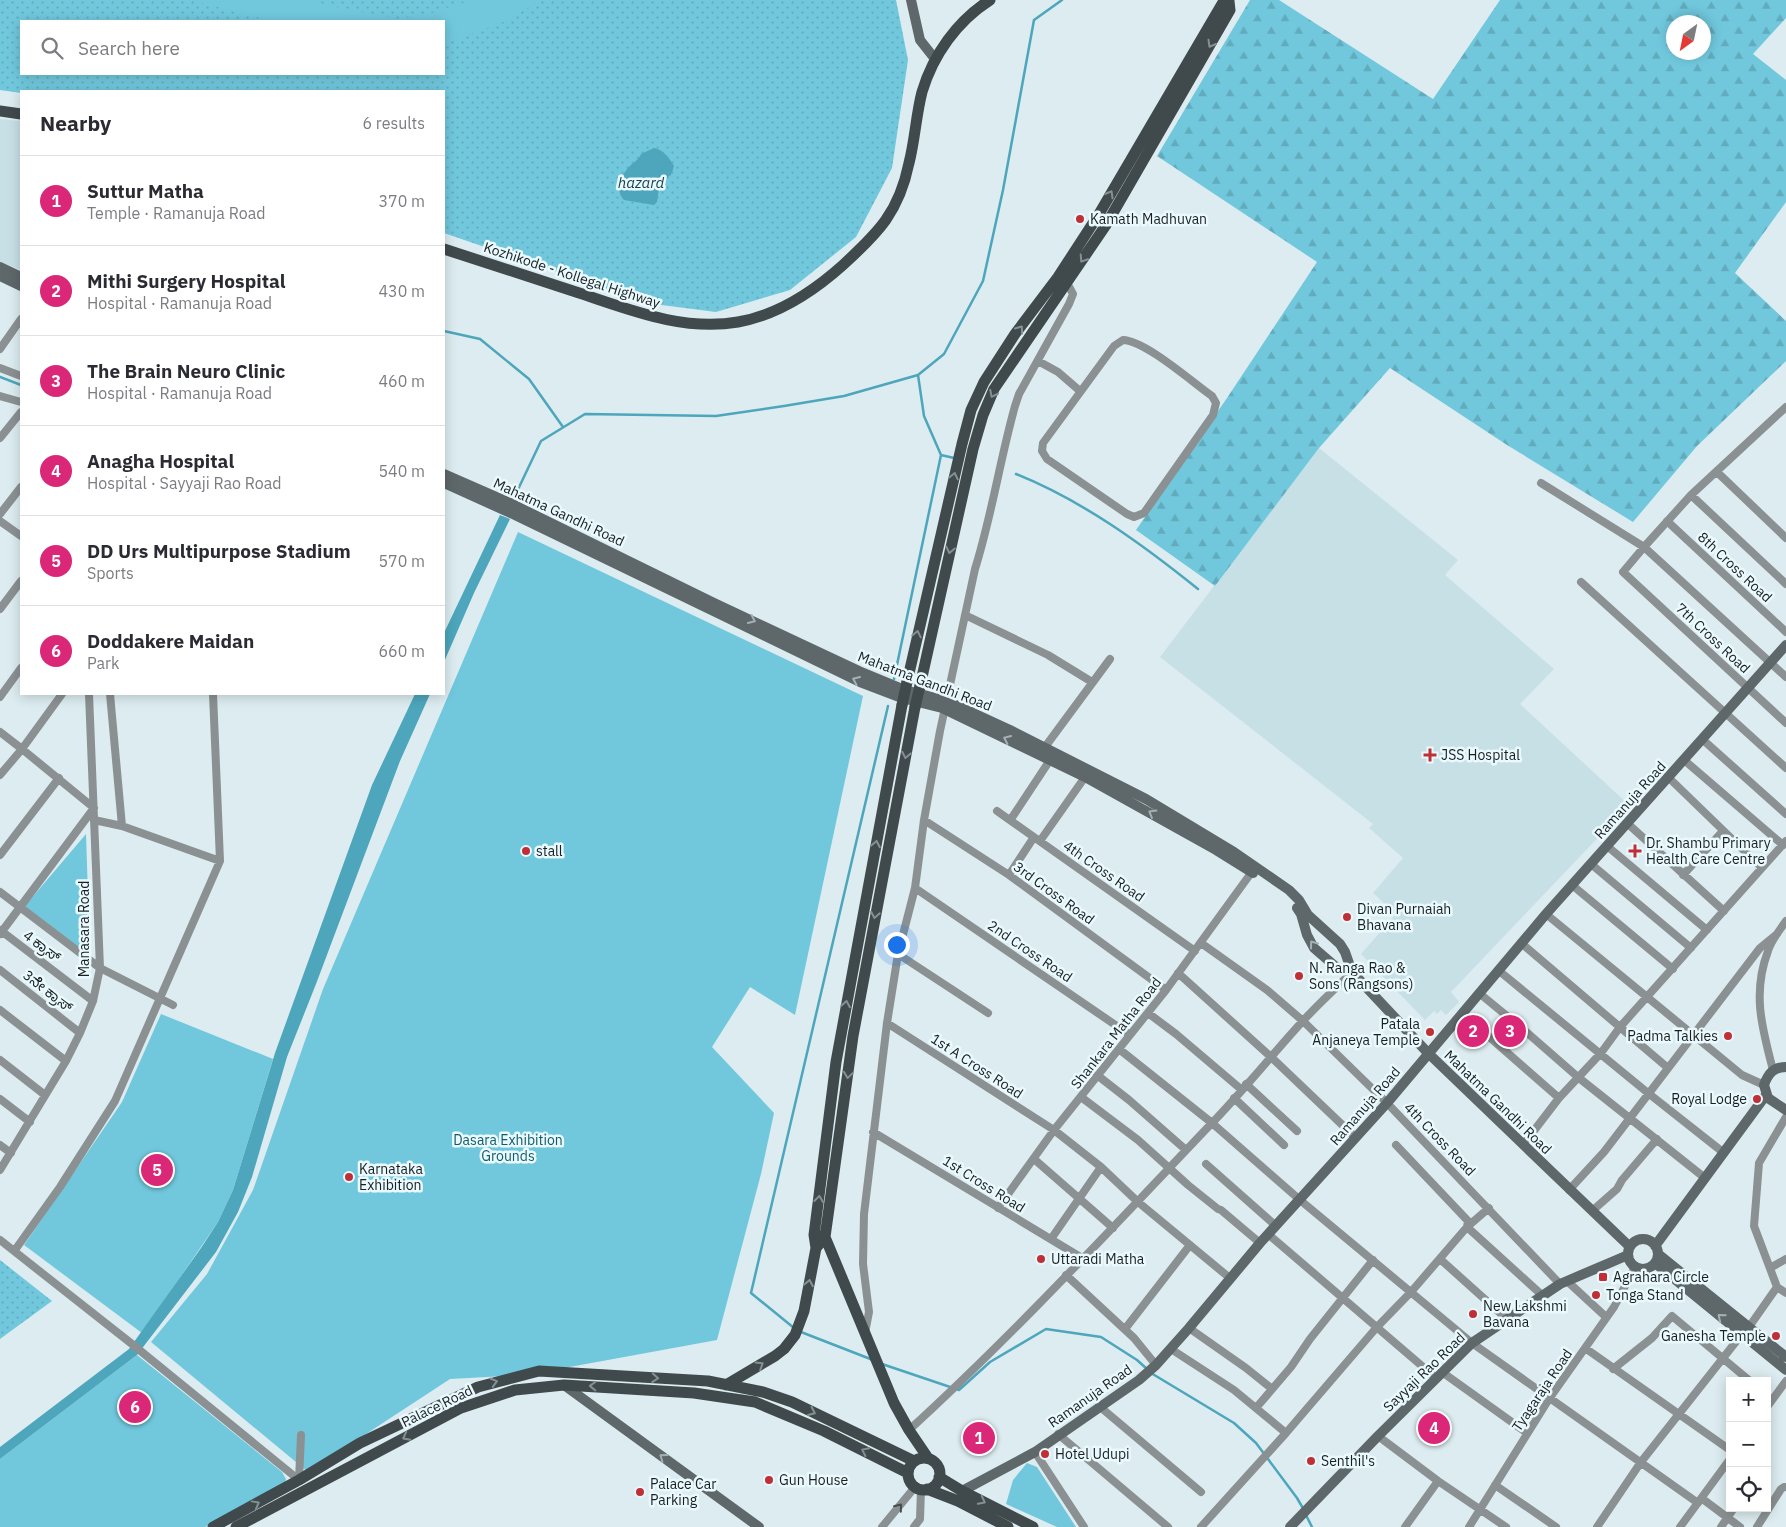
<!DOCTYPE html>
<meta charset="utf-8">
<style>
:root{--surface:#fff;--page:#f2f2f3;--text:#2b2b33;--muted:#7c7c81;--line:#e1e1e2;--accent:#db2777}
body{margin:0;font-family:"IBM Plex Sans","Noto Sans Kannada",sans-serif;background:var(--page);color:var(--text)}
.controls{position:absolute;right:15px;bottom:15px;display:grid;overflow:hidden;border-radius:0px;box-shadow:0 2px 12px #0003}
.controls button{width:45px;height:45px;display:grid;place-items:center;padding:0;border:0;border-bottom:1px solid var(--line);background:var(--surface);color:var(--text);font:25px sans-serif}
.compass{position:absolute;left:1666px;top:15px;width:45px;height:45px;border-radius:50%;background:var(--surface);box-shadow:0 2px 12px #0003;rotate:213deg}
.you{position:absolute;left:896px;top:944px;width:18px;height:18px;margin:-12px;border:4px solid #fff;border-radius:50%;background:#1a73e8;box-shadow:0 0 0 8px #1a73e833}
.badge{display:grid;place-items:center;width:32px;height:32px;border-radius:50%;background:var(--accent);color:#fff;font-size:16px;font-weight:700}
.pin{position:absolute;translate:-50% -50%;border:2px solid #fff;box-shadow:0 1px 5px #0006}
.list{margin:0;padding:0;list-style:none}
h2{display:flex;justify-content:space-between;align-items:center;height:65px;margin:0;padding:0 20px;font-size:21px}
h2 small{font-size:16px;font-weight:400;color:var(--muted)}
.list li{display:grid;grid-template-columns:32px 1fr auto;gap:15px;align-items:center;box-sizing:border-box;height:90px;padding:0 20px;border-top:1px solid var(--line)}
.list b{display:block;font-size:19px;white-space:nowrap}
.list p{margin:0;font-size:16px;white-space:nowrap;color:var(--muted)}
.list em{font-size:16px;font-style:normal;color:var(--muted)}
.icon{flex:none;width:28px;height:28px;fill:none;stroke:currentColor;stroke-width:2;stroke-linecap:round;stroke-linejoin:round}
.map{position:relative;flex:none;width:1786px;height:1527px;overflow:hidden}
.search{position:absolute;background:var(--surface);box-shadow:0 2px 12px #0003;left:20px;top:20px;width:425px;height:55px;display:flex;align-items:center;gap:12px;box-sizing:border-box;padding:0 18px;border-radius:0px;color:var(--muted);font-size:19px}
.panel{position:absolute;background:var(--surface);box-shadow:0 2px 12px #0003;left:20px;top:90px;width:425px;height:605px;border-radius:0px}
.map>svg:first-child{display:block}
</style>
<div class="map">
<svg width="1786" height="1527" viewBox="0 0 1786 1527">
<defs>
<pattern id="grass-dots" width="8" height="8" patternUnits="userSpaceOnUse" patternTransform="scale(1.25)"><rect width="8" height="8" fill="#71c8dd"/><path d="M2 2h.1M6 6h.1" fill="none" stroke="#61abbd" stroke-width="1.8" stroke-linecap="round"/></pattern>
<pattern id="forest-firs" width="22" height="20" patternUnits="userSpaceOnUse" patternTransform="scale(1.25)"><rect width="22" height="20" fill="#71c8dd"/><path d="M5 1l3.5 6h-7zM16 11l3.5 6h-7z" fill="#61abbd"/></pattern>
</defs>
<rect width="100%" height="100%" fill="#dcecf0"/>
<!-- built -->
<path fill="#c7e0e6" d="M0,119L21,121V270L0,262Z
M1319,448L1458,560L1445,575L1554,669L1520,704L1629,805L1451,992L1459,1002L1446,1015L1441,1010L1437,1014L1434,1011L1425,1020L1361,954L1396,914L1373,893L1403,858L1369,828L1373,824L1160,657Z"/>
<!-- grass -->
<path fill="url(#grass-dots)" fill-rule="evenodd" d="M0,0H896L908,60L892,168L856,237L790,290L716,312L646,303L444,233V91H21V93L0,90ZM21,21H444V74H21Z
M0,1260L52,1301L0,1339Z"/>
<!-- forest -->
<path fill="url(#forest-firs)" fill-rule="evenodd" d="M1250,0H1279L1433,99L1500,0H1786V18L1753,54L1786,80V202L1735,273L1786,321V361L1697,446L1633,522L1507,445L1390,368L1319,448L1215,586L1136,530L1227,398L1317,262L1157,156ZM1674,22H1704V52H1674Z"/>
<!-- park -->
<path fill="#71c8dd" d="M190,0H308L336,7L397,19L425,15L472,0H542L501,23L452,41L444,42V21H273Z
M518,532L863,696L795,1015L750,987L712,1047L774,1113L761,1174L717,1340L526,1375L450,1379L308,1472L151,1342L207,1274L253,1190L323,989Z
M86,834L90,956L24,907Z
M161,1014L273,1059L233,1190L218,1222L142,1333L24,1245L122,1102Z
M137,1355L282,1472L286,1479L284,1488L205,1527H0V1459Z
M1027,1463L1037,1467L1076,1527H1057L1006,1504L1013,1480Z"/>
<!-- water -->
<path fill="#4da6bb" d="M654,148C664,150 669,158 674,166L671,175L660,182L657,202L654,205L624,200C615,191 620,177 628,168C632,163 639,160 641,154Z
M500,515L510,519L474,593L444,662V633Z
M415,694H430L400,761L316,984L287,1057L252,1177L238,1212L216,1252L137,1355L0,1459V1447L129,1349L201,1248L218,1222L233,1190L275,1053L372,785Z"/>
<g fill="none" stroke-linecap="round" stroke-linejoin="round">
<!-- stream -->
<path stroke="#4da6bb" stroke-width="2.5" d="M444,331L480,339L529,379L563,427
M0,377L21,385
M941,455L954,458
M1016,474C1083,501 1142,544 1198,589
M512,502L541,441L585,414L716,416L784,406L844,396L918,375L944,354L983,281L1003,190L1034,20L1062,0
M894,679L941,455L924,416L918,375
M794,1328L751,1293L888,706
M801,1332L873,1360
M882,1364L959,1390L990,1362L1046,1329L1101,1337L1137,1360L1147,1369
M1151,1373L1234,1423L1256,1443L1297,1498L1304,1510
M1306,1515L1312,1527"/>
<!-- street -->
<path stroke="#8b9192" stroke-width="8" d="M1123,340C1146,341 1192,382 1212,396L1216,403L1213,415L1144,513L1134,517L1127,514L1047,459L1042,451L1043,443L1114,346Z
M0,349L21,319
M1038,361L1058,372L1080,391
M0,368L21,376
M0,396L21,402
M1786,407L1691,495L1644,547L1623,572L1786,723
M0,438L21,412
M1717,472L1786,538
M1541,483L1644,547L1786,677
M1691,495L1786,584
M0,514L21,487
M0,521L21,536
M1667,521L1786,632
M1581,582L1786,768
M0,609L21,581
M965,615L1048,655L1092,682
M110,694L122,826
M0,697L21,668
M0,732L22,749L94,808L0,934
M1702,739L1786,814
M1045,747L1110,659
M1684,760L1783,845
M0,775L22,749L62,694
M1668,777L1762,868
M997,811L1195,951
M1011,819L1050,760
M94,820L122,826L220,861
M924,820L1009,875L1166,990
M1627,823L1724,911
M1040,841L1085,777
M1607,846L1707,930
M0,855L59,778
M1591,864L1691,948
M1009,875L1034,837
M1683,875L1723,831
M1572,885L1673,969
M915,888L1130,1035
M0,892L100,968L173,1005
M1546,914L1742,1075L1764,1085
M0,930L93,1001
M1201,943L1267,990L1303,1021L1387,1103L1560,1284
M1521,943L1668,1068
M898,954L988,1013
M0,970L80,1033
M1498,970L1648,1093L1724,1153
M1178,973L1271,1057L1356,1138
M1479,993L1524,1030L1579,1078L1705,1178
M0,1010L66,1061
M1148,1013L1176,1034L1242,1090
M1462,1013L1559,1098
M887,1023L1054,1130L1101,1167L1138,1202L1231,1279
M1119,1049L1212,1123L1300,1200L1472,1343L1698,1503
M0,1060L45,1095
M1773,1070C1762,1028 1752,993 1768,951C1771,940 1780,930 1786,921
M1097,1075L1129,1100L1186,1150
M1246,1084L1297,1131
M1081,1097L1138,1140L1188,1185L1218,1209L1221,1210L1260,1243
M1234,1098L1284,1145
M0,1099L30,1122
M1786,1117L1759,1163L1754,1226L1777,1287L1786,1293
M873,1132L1082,1258
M0,1145L11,1153
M1396,1145L1468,1221L1467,1227L1543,1296
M1523,1145L1559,1098L1601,1053L1620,1027L1786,841
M1034,1159L1113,1228
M1206,1164L1276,1226
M0,1170L66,1061L80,1033L93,1001L100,968L89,694
M1569,1190L1604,1152L1760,948L1777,934
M998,1208L1054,1130L1166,990L1254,869
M1592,1211L1617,1189L1622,1180L1657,1139
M1268,1234L1436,1378
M1051,1239L1101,1167
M0,1240L132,1344L299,1480
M15,1250L60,1187L115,1101L220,861L213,694
M1440,1259L1508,1320
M1770,1268L1786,1259
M1066,1275L1134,1338L1156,1365
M1567,1281L1606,1317
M1749,1327L1777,1287
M1189,1328L1246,1368L1272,1389
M1125,1329L1190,1245
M865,1333L869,1312L863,1264L864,1214L887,1023L898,954L915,888L924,820L940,731L975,569C992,515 1000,459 1015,406L1019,394L1069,304L1073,294L1067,283
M1585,1348L1730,1450
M1171,1349L1234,1390L1286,1433
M1613,1369L1652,1338L1672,1316L1750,1381
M1442,1372L1527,1433
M1099,1406L1201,1492
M1767,1407L1786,1381
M1256,1408L1291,1367L1310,1339L1373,1260
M909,1430C1015,1333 1112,1228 1211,1124C1242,1092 1271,1056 1301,1023C1317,1005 1335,989 1352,972
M1058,1434L1168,1527
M1378,1436L1438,1481L1506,1527
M1035,1452L1084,1527
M299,1480L301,1435
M1495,1485L1556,1527
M1704,1500L1740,1527
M882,1527L915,1487
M914,1527L920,1519L921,1489
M1201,1527L1286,1433L1377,1327L1411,1292L1467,1227L1489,1208
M1405,1527L1438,1481
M1469,1527L1549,1399L1614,1307L1635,1267
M1597,1527L1641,1462L1742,1334
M1680,1527L1730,1459
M1721,1527L1734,1508
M1757,1527L1781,1489L1784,1487H1786"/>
<!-- secondary -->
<path stroke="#5e676a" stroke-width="10" d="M911,0L920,40L935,59
M0,267L21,277
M0,276L21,286
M444,474L508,502L714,603L859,671L905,690L947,701L1010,730L1146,799L1234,852L1289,890L1299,900L1308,915L1340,944L1345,952L1352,972L1428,1053L1630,1247
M444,483L515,515L860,682L902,698L942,708L1085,777L1216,850L1253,873
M1297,908L1301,914L1307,935L1314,948L1336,967L1352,972
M1786,1067C1773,1067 1768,1074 1764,1085L1768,1098L1786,1110
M1628 1254a15 15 0 1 1 30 0a15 15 0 1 1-30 0Z
M1655,1246L1766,1095
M1658,1254L1786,1357
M1655,1263L1786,1370
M564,1385L759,1527
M962,1491L1035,1452L1139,1380L1156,1365L1189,1328L1260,1243L1387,1103L1546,914L1786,645
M1290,1527L1378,1436L1472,1343L1560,1284L1628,1255"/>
<!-- primary -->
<path stroke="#404a4d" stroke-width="11" d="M0,111L21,114
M444,249C487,263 530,277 573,291C626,308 681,332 738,322C778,315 814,291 843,265C879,232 899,212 909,163C915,140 916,115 922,92C933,55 957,21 990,0
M907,682L962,444L971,410L984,382L1015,334L1058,277L1099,214L1222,4L1229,0
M920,686L973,449L983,415L994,389L1106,225L1230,10L1229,1
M819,1236L825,1237L894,1403L909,1430L928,1458
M816,1248L825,1237L853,1036L915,707
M726,1385L775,1356L784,1349L795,1335L804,1311L816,1248L814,1235L836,1062L902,705
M908 1474a16 16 0 1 1 32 0a16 16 0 1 1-32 0Z
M939,1477L962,1491L1033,1527
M927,1489L958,1501L1008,1527
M213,1527L299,1480L360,1443L478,1387L539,1371L708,1381L763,1392L792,1402L914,1461
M236,1527L461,1408L515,1390L564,1385L694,1393L755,1402L824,1431L908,1473"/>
<!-- primary-bridge -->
<path stroke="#404a4d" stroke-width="11" d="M902,705L907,682
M915,707L920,686"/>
</g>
<!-- one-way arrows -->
<defs><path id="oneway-chevron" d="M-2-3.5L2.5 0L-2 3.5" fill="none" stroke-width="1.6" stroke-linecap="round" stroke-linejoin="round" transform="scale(1.25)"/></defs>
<g stroke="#849093">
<use href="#oneway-chevron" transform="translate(1211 44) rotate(120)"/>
<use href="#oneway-chevron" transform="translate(1110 194) rotate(-60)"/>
<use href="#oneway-chevron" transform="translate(1083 259) rotate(123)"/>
<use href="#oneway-chevron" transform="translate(1020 329) rotate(-54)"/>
<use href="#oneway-chevron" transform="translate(993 394) rotate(117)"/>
<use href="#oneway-chevron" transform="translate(954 476) rotate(-77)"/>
<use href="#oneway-chevron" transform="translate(950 550) rotate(102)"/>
<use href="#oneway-chevron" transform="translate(917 634) rotate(-78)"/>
<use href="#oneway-chevron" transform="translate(906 755) rotate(101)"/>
<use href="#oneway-chevron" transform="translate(876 844) rotate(-79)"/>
<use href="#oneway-chevron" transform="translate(875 915) rotate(100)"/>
<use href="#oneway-chevron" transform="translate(846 1004) rotate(-80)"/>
<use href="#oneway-chevron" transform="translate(848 1075) rotate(98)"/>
<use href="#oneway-chevron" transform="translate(819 1199) rotate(-83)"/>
<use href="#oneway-chevron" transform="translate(809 1283) rotate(-79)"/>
<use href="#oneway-chevron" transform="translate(760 1365) rotate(-32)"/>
<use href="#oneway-chevron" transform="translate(655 1378) rotate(4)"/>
<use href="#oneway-chevron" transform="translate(494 1382) rotate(-16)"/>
<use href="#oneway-chevron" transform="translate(593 1386) rotate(-178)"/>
<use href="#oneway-chevron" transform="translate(812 1412) rotate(25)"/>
<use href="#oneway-chevron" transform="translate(406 1437) rotate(152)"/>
<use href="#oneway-chevron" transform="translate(865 1451) rotate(-154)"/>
<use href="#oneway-chevron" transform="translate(982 1501) rotate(27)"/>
<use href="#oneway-chevron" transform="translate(256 1504) rotate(-29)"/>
</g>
<g stroke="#a4b0b4">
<use href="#oneway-chevron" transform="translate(752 620) rotate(25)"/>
<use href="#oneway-chevron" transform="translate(856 680) rotate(-156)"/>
<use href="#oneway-chevron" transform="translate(1007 739) rotate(-155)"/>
<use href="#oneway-chevron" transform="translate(1152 813) rotate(-150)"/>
<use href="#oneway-chevron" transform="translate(1313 944) rotate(-126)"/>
<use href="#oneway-chevron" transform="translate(1721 1317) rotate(-141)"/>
<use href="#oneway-chevron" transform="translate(663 1457) rotate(-144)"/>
</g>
<use stroke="#474d4e" href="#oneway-chevron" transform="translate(899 1507) rotate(-51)"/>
<!-- markers -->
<g fill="#bf2f35" stroke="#e9f9fd" stroke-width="2">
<circle cx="1080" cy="219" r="5"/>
<path d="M1427.5 747.5h5v5h5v5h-5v5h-5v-5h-5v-5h5z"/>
<circle cx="526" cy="851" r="5"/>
<path d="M1632.5 843.5h5v5h5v5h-5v5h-5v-5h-5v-5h5z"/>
<circle cx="1347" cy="917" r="5"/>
<circle cx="1299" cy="976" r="5"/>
<circle cx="1430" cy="1032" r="5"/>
<circle cx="1728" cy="1036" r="5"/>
<circle cx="1757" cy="1099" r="5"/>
<circle cx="349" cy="1177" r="5"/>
<circle cx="1041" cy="1259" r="5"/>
<rect x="1598" y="1272" width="10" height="10" rx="2.5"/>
<circle cx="1596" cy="1295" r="5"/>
<circle cx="1473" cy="1314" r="5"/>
<circle cx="1776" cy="1336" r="5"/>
<circle cx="1045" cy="1454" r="5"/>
<circle cx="1311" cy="1461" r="5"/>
<circle cx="769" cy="1480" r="5"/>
<circle cx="640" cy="1492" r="5"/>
</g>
<g text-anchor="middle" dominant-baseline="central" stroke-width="5" stroke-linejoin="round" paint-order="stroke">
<!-- poi labels -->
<g font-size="14" fill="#1a1f21" stroke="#e9f9fd" text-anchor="start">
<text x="1090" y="219">Kamath Madhuvan</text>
<text x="1441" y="755">JSS Hospital</text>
<text x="1646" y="843">Dr. Shambu Primary<tspan x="1646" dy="16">Health Care Centre</tspan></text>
<text x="536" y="851">stall</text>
<text x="1357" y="909">Divan Purnaiah<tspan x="1357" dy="16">Bhavana</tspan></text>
<text x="1309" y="968">N. Ranga Rao &amp;<tspan x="1309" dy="16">Sons (Rangsons)</tspan></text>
<text x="1420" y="1024" text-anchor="end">Patala<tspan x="1420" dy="16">Anjaneya Temple</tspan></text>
<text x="1718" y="1036" text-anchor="end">Padma Talkies</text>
<text x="1747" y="1099" text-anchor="end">Royal Lodge</text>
<text x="359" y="1169">Karnataka<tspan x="359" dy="16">Exhibition</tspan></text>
<text x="1051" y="1259">Uttaradi Matha</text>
<text x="1613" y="1277">Agrahara Circle</text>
<text x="1606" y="1295">Tonga Stand</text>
<text x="1483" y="1306">New Lakshmi<tspan x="1483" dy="16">Bavana</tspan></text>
<text x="1766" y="1336" text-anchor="end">Ganesha Temple</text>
<text x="1055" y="1454">Hotel Udupi</text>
<text x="1321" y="1461">Senthil's</text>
<text x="779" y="1480">Gun House</text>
<text x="650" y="1484">Palace Car<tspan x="650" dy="16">Parking</tspan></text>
</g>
<!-- street labels -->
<g font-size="14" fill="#1a1f21" stroke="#e9f9fd">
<text transform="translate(572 275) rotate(18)">Kozhikode - Kollegal Highway</text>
<text transform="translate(559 512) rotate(25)">Mahatma Gandhi Road</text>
<text transform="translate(1735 567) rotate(43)">8th Cross Road</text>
<text transform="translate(1713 638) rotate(43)">7th Cross Road</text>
<text transform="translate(925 681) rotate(21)">Mahatma Gandhi Road</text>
<text transform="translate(1630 800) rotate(-48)">Ramanuja Road</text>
<text transform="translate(1104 871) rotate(35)">4th Cross Road</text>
<text transform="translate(1054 893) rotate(36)">3rd Cross Road</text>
<text transform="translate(84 929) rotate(-90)">Manasara Road</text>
<text transform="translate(42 946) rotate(37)">4 ಕ್ರಾಸ್</text>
<text transform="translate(1030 951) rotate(34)">2nd Cross Road</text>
<text transform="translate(48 991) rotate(38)">3ನೆೇ ಕ್ರಾಸ್</text>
<text transform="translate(1116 1033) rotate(-52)">Shankara Matha Road</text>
<text transform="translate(977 1066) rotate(33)">1st A Cross Road</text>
<text transform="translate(1498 1102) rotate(44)">Mahatma Gandhi Road</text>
<text transform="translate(1365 1106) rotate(-49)">Ramanuja Road</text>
<text transform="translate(1440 1139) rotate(46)">4th Cross Road</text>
<text transform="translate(984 1184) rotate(32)">1st Cross Road</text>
<text transform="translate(1424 1372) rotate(-44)">Sayyaji Rao Road</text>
<text transform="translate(1542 1390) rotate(-56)">Tyagaraja Road</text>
<text transform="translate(1090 1396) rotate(-35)">Ramanuja Road</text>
<text transform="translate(437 1406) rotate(-26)">Palace Road</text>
</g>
<!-- park labels -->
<g font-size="14" fill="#105b6a" stroke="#e9f9fd">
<text x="508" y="1140">Dasara Exhibition<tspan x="508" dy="16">Grounds</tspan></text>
</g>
<!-- water labels -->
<g font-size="15" font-style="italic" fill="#163f49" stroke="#e9f9fd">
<text x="641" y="182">hazard</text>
</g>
</g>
</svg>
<div class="controls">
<button>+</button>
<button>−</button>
<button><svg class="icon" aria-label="locate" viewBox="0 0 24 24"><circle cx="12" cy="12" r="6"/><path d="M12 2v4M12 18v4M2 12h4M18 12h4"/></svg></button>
</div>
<svg class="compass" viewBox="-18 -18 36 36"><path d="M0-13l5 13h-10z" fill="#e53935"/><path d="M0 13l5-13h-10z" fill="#7c7c81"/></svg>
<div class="you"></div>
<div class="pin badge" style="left:979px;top:1438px">1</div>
<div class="pin badge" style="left:1473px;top:1031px">2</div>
<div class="pin badge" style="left:1510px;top:1031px">3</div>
<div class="pin badge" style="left:1434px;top:1428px">4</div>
<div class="pin badge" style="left:157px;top:1170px">5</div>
<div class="pin badge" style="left:135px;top:1407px">6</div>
<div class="search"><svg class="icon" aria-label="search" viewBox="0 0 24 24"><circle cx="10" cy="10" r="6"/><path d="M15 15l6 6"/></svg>Search here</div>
<section class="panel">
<h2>Nearby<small>6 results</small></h2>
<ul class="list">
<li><span class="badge">1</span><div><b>Suttur Matha</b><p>Temple · Ramanuja Road</p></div><em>370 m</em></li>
<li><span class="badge">2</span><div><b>Mithi Surgery Hospital</b><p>Hospital · Ramanuja Road</p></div><em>430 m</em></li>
<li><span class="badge">3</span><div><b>The Brain Neuro Clinic</b><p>Hospital · Ramanuja Road</p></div><em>460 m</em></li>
<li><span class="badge">4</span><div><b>Anagha Hospital</b><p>Hospital · Sayyaji Rao Road</p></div><em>540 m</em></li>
<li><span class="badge">5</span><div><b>DD Urs Multipurpose Stadium</b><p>Sports</p></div><em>570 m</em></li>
<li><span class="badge">6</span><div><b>Doddakere Maidan</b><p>Park</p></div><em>660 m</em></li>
</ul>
</section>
</div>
